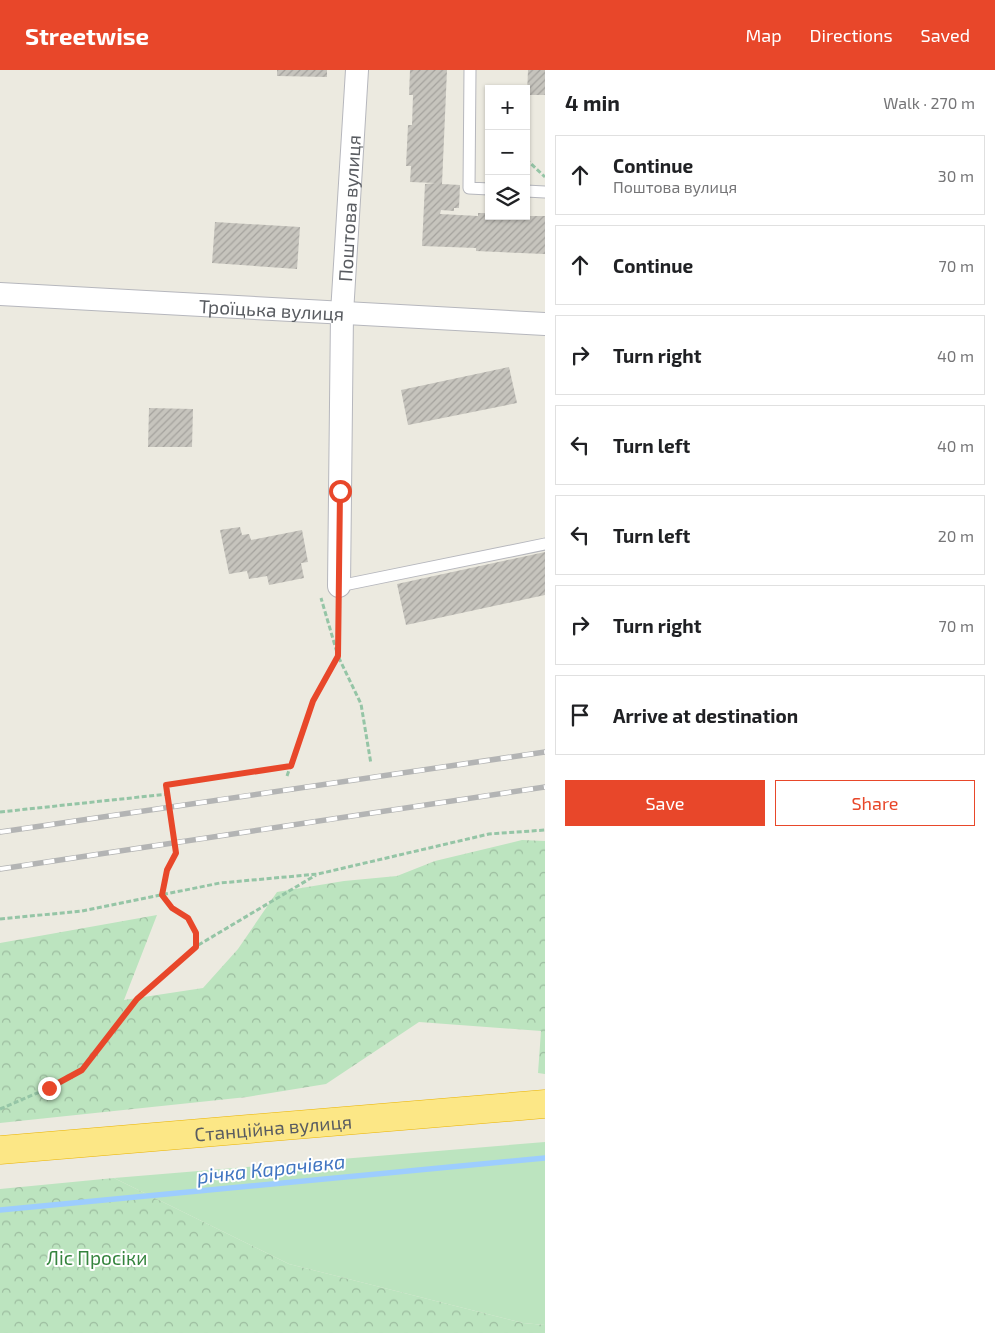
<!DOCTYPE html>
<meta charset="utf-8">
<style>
:root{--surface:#fff;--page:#f6f6f6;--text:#202124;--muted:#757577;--line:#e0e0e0;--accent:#e8472a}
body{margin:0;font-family:"Exo 2",sans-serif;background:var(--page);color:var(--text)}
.controls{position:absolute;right:15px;top:15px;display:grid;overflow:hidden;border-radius:0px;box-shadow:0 1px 4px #0004}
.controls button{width:45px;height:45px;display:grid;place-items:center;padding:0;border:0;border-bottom:1px solid var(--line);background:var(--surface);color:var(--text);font:25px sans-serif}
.stop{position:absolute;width:15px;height:15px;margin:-11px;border:4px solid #e8472a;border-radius:50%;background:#fff}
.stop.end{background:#e8472a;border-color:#fff;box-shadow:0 1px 5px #0008}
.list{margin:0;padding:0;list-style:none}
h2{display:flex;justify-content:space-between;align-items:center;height:65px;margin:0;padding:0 20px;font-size:21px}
h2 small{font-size:16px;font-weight:400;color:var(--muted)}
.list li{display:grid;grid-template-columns:32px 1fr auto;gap:15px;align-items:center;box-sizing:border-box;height:80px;margin:0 10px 10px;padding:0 10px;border:1px solid var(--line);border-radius:0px}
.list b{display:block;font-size:19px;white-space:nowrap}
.list p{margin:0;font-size:16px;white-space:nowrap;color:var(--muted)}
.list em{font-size:16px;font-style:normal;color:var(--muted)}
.actions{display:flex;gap:10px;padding:15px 20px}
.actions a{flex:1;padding:11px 0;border:1px solid var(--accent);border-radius:0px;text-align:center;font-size:18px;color:var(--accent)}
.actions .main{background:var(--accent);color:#fff}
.icon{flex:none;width:28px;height:28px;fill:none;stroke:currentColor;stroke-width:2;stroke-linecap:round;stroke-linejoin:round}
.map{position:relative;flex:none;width:545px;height:1263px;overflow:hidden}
header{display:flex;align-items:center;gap:30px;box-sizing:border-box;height:70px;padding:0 25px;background:var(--accent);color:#fff}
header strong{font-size:24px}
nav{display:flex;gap:28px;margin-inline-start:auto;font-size:18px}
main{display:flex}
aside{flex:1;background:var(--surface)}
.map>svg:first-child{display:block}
</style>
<header>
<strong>Streetwise</strong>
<nav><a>Map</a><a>Directions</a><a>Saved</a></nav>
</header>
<main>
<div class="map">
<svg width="545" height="1263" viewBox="0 0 545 1263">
<defs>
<pattern id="forest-crowns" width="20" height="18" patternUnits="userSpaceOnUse" patternTransform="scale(1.25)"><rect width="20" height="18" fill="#bce4bf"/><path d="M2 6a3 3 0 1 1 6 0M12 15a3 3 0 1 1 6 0" fill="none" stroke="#9cbc9f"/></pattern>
<pattern id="building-hatch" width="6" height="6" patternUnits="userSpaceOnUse" patternTransform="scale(1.25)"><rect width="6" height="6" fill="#c6c4bd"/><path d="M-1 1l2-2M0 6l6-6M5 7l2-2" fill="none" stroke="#a4a29d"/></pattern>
</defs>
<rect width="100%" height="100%" fill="#eceae0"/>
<!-- grass -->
<path fill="#bce4bf" d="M545,1072V1255L523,1253L289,1194L114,1108Z"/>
<!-- forest -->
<path fill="url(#forest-crowns)" d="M522,770L545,771V1004L538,1003L541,961L419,952L326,1014L247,1027L0,1053V873L157,845L124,930L203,918L238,879L277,822L344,811L397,806L435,791Z
M114,1108L289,1194L523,1253L545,1255V1263H0V1119Z"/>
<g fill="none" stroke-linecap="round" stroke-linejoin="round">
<!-- stream -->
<path stroke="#9dcdfe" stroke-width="5.5" d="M0,1140L545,1088"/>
</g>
<!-- building -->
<path fill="url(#building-hatch)" d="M277,0H327V7L277,6Z
M410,0H447L442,114L460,115L459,138H454V141L441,140L440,144L478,146V143H489V146H545V184L476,181V178L422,176L425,114L436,113L410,112L411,96H406L408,55H412L413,25H409Z
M528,0H545V25H527Z
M215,152L300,157L297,199L212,193Z
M509,297L517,333L408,355L401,320Z
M149,338L193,339L192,377H148Z
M240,457L242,465L249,464L251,470L302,460L308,492L301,493L304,508L269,515L267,506L249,509L247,501L229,504L220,460Z
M545,482V525L406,555L397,514Z"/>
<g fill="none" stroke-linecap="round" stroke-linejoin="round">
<!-- lane casing -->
<g stroke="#b6b7bd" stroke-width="13">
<path id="lane" d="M470,0L469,118L489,119
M526,121L545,122
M339,516L545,474"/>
</g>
<!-- street casing -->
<g stroke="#b6b7bd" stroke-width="24">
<g id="street">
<path id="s1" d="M0,224L545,254"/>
<path id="s2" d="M339,516L342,243L357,0"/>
</g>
</g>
<!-- highway casing -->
<g stroke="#eab301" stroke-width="29">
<g id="highway">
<path id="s3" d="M0,1080L545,1034"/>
</g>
</g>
<!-- path -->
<path stroke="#95c5a6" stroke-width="3" stroke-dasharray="5 2.5" stroke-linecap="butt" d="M526,89L545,107
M339,535L338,586L361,634L371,694
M287,706L313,631L338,586L321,528
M168,724L176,783L167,800L162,825L172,838L188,848L196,863V876
M0,742L168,724L166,715L291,696
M0,849L82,841L220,813L318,804L489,764L545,760
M0,1039L49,1018L82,1000L137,929L195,877L316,805"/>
<!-- lane -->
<use href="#lane" stroke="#fff" stroke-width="11"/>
<!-- street -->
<use href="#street" stroke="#fff" stroke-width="22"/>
<!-- highway -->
<use href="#highway" stroke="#fce786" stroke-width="28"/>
<!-- rail casing -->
<g stroke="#b3b4b4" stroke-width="5.5">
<path id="rail" d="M0,762L545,682
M0,799L545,717"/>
</g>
<!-- rail -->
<use href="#rail" stroke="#fff" stroke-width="4" stroke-dasharray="11" stroke-linecap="butt"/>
</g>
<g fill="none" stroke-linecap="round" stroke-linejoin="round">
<!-- route -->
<path stroke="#e8472a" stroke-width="6" d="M49,1018L82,1000L137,929L196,877V863L188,848L172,838L162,825L167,800L176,783L166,715L291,696L313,631L338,586L340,421"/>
</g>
<g text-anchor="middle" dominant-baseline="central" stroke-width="4" stroke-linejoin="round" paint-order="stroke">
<!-- street labels -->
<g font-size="19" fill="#595c61" stroke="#fff">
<text stroke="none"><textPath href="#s2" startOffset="378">Поштова вулиця</textPath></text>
<text stroke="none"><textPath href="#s1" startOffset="272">Троїцька вулиця</textPath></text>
<text stroke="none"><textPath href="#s3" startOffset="274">Станційна вулиця</textPath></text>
</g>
<!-- park labels -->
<g font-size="19" fill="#35843e" stroke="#fff">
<text x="97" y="1187">Ліс Просіки</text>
</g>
<!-- water labels -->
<g font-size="20" font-style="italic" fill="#4075c1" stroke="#fff">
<text transform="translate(271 1098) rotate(-6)">річка Карачівка</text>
</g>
</g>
</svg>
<div class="controls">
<button>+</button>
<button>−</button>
<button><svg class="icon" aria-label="layers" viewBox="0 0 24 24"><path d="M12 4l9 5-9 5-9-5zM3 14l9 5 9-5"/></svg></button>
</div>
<div class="stop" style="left:340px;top:421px"></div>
<div class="stop end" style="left:49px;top:1018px"></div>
</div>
<aside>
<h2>4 min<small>Walk · 270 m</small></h2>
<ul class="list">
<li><svg class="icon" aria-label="ahead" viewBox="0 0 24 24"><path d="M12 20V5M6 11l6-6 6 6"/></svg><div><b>Continue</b><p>Поштова вулиця</p></div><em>30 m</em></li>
<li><svg class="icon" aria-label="ahead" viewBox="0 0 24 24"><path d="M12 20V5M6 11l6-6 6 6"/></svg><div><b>Continue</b></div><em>70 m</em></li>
<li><svg class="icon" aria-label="right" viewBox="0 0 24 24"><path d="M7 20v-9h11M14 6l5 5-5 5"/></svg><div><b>Turn right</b></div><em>40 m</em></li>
<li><svg class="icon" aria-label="left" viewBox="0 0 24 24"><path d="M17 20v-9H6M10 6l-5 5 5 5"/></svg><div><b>Turn left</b></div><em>40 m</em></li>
<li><svg class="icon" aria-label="left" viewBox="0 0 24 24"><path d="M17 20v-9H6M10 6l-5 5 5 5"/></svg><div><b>Turn left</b></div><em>20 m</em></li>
<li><svg class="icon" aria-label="right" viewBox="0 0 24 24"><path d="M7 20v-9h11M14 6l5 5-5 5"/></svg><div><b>Turn right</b></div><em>70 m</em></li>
<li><svg class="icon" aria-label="arrive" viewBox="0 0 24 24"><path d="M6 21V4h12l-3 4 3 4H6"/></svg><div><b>Arrive at destination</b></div></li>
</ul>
<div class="actions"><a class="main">Save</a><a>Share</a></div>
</aside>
</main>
